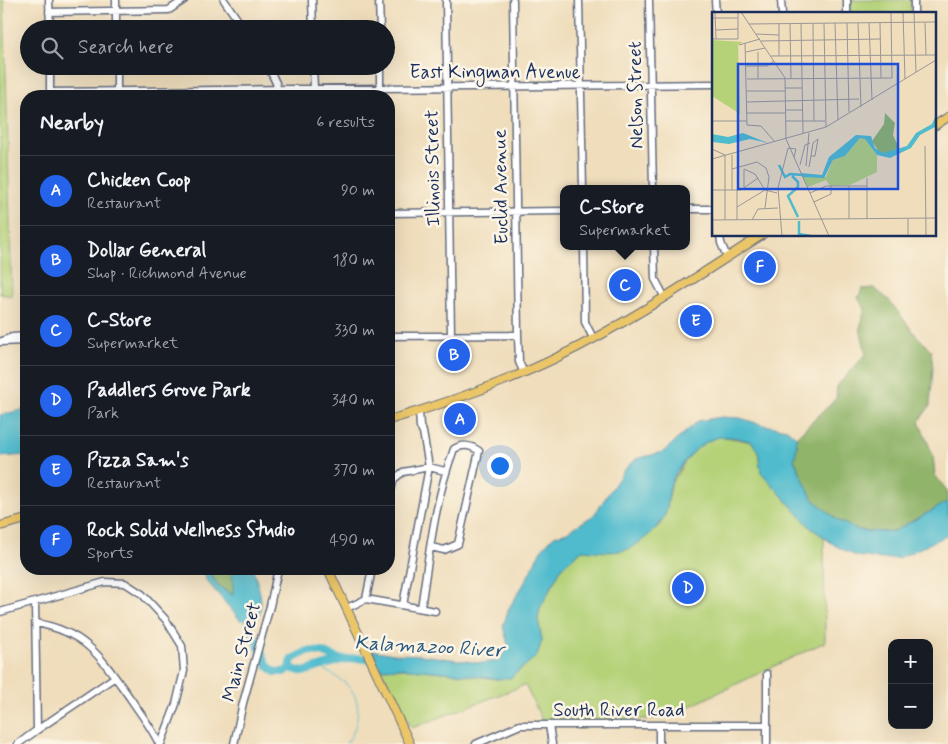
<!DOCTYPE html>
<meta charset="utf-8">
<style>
:root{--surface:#171b24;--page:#242831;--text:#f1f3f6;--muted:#9ea1a6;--line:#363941;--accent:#2563eb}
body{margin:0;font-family:Mynerve,sans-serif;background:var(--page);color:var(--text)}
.controls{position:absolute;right:15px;bottom:15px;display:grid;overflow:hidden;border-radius:10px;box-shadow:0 5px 20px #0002}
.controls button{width:45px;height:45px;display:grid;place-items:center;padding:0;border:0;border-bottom:1px solid var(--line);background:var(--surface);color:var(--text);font:25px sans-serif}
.you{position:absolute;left:499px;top:465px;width:18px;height:18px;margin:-12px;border:4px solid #fff;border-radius:50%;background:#1a73e8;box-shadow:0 0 0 8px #1a73e833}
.badge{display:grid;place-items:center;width:32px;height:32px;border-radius:50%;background:var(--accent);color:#fff;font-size:16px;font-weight:700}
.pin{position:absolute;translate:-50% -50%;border:2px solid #fff;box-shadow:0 1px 5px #0006}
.popup{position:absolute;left:560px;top:185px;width:130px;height:65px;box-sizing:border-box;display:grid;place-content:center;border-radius:10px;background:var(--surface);filter:drop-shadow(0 1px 4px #0005);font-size:16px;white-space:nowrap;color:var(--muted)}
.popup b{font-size:19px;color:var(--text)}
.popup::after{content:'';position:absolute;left:50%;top:100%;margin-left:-10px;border:10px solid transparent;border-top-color:var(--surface)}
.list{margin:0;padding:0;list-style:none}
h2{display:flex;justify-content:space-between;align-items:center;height:65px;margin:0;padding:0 20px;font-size:21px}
h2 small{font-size:16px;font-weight:400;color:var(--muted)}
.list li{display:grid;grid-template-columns:32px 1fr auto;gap:15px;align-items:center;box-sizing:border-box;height:70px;padding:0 20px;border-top:1px solid var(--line)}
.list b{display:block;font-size:19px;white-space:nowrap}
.list p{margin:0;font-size:16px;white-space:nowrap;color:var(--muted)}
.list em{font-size:16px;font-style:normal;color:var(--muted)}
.icon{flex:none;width:28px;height:28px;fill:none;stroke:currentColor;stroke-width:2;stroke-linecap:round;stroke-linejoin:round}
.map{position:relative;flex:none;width:948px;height:744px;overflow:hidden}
.search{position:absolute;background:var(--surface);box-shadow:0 5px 20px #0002;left:20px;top:20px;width:375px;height:55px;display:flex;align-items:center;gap:12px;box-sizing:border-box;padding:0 18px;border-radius:28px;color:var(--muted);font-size:19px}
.panel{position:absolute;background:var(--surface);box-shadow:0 5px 20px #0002;left:20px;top:90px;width:375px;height:485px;border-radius:20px}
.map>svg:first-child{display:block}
</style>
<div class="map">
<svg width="948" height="744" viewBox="0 0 948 744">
<rect width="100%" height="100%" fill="#fcf5e5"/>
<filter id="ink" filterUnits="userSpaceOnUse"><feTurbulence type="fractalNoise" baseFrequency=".02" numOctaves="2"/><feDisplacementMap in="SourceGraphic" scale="10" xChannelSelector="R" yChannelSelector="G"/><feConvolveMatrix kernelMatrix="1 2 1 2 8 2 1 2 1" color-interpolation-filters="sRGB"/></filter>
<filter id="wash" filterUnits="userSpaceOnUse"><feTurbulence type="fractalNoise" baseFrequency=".0096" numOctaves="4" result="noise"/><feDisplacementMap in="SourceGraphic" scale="20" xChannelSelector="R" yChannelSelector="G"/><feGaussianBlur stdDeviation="1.12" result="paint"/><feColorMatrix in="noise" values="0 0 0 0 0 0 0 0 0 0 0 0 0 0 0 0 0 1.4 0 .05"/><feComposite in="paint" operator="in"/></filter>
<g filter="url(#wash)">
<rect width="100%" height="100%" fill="#efddbb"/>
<!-- green -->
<path fill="#b5d279" stroke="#68806c" d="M0,0H4L12,296L0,294Z
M851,0H911V14H851Z
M720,436L752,442L758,451L761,472L811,528L824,537L825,642L665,718L585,722H543L525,685L412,728L381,669L400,668L454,673L496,679L510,678L519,671L537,655L542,640L538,619L540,608L562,567L582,550L628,549L635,545L660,525L665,515L672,482L687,459L702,444Z"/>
<!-- forest -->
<path fill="#90b469" stroke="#567264" d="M874,288L888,299L915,334L931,350L933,368L930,406L919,421L933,455L935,475L948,492V502L894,531L879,532L858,530L837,520L811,498L794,459L797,447L796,437L836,399L837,386L866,354L860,328L865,309L858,298L862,289Z
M209,569H230L233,579L234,595C223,591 212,580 209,569Z"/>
<!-- water -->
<path fill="#50bbcd" stroke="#367596" d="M26,409V455L0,457V415Z
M722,417L740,418L763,425L787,429L796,437L797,447L794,460L812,498L837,520L858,530L879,532L894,531L948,502V535L899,558L883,559L856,556L836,546L811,528L761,472L758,451L752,442C743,439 732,436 722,437C703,437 679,465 672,481C667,492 669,505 665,515C661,526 639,545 628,549C614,554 597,551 582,550L562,567L540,608L538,619L542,640L537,656L510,678L496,679L454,673L400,668L381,669L371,650L394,654L421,655L481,663L499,661L504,653L508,645L503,626L509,608L525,582L541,550L554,536L567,532L594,515L625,469L636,459L663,452L698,421Z
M204,569H209C212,580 222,591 233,595V579L230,569H253C258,586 265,601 258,618L240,620L206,580Z"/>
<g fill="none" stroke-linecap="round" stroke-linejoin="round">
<!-- stream -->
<path stroke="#50bbcd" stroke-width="1" d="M320,667C329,673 343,680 350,688C363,704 358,729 346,744"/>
<!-- river -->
<path stroke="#50bbcd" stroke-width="8" d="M247,612L249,626L268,666L275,672H284L290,668L292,659L308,651L322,652L342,660L357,658L385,661
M290,668L303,672L342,660"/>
</g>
</g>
<g filter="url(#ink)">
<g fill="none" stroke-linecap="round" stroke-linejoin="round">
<!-- minor casing -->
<g stroke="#656c7f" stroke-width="9">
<path id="minor" d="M49,0L50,29
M116,0V29
M224,0L244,29
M312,0L313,29
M379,0L380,29
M446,0L451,336
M513,0L518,335L519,362L524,373
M579,0L583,189
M649,0L653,189
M715,0L716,14
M781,0L782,14
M847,0V14
M914,0V14
M49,12L169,10L184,0
M50,66V96
M117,66V91
M268,66L276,83L279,96
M313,66L314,88
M380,66V96
M50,92L713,84
M686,209H713
M389,213L564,211
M720,235L721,243L727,257
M584,246L585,322L593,338
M654,246L655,279L664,296
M389,336L518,335
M2,341L12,337L26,336
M0,342L26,341
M389,497L394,479L403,472L429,467L445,471
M366,599L372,569
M35,602L37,730
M403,605L429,467L423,432L420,427L419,411
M347,608L366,599L435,611
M421,608C429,555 435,499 454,449C462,444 471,445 479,451L458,544L444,550L431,547
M0,612L105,582L125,583L142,594L166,620L182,646L184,671L176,704L161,744
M36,623C87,632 102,659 130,698C140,713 152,728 159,744
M549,725L552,744
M18,744L37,730L115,677
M234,744L243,703L270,606L278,569
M476,744L520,725H767
M659,744V725
M767,744V674"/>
</g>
<!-- major casing -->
<g stroke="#656c7f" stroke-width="10">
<path id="major" d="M934,126L948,117
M389,420C448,403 505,383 560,356C630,322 696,277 762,235
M0,526L26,519
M328,569L410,744"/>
</g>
<!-- minor -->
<use href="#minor" stroke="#fff" stroke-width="6"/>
<!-- major -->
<use href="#major" stroke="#ebc669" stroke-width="8"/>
</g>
</g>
<g text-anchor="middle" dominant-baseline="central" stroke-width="5" stroke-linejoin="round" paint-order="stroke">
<!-- street labels -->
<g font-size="19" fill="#1b2f5e" stroke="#fcf5e5">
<text x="495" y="72">East Kingman Avenue</text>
<text transform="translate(636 95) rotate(-91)">Nelson Street</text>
<text transform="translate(433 168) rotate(-91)">Illinois Street</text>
<text transform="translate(501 187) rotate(-91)">Euclid Avenue</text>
<text transform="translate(242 652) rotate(-75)">Main Street</text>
<text x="619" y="710">South River Road</text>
</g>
<!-- water labels -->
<g font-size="20" font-style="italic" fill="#2b597f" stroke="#fcf5e5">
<text transform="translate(429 647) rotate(3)">Kalamazoo River</text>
</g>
</g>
<!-- overview -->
<g transform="translate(712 12)">
<rect width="224" height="224" fill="#efddbb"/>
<path d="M0,28L31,30L26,33L28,102L0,84ZM148,126H153L165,143V160L138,173L118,174L114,168L96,175L90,165H114L121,148L133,144Z" fill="#b5d279"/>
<path d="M173,101L183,111L181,123L187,136L174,142L167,140L160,129L172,112Z" fill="#90b469"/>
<path d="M224,103L223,115L208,123L199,136L178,146L165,143L153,127L148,126L133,144L121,148L112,166L90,165L89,161L110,163L117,145L144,123L159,124L163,136L171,141L195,134L204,121L220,112ZM31,121L56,131L38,127L17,132L0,130V122L16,125Z" fill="#50bbcd"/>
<path fill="none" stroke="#50bbcd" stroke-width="2.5" d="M67,153L73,165L78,162L91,163M80,164L86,170V175L76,184L86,205M87,209V222L99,224"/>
<path fill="none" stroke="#9a9796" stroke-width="1" d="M3,0L4,27M29,0L73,66L74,127M191,0L193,67M202,0L204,60M0,6H26M112,11L114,115M123,11L126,108M135,11L137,100M146,11L149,95M157,11L160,88M168,11L169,66M213,11L214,43M37,12L224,10M67,12V44M78,12L79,67M89,12L91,121M101,12L102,109M4,18L26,17M44,22L67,23M0,27H26V0M49,29L169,27M33,31L35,113L49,114L63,130M27,33L48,27M34,40L53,36M46,40V67M59,44L224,43M34,54H55L62,49M35,67L180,66L179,0M73,76H90M35,79H73M35,90L147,87M74,98H91M35,101H74M1,109H35M74,109H113M74,127L117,224M213,134L214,224M0,137L13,143V208M20,143V178M0,147L114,115L224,48M88,153L93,133L98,131M94,154L97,121M97,155L99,144L101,131L106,127L103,144H99M20,157L45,150L54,156L57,165L53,196M32,157L43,162L53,178L65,181M32,157V175M155,166V207M0,177L1,224M0,178H29L46,166M25,178V208M98,181L114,174H155M102,190L119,182V174M25,195L53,178M137,207V174M0,208L224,206M40,208L46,197L66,196M70,224L66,176L76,136L84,137L82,145M196,224V207"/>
<path fill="#1d4ed8" fill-opacity="0.15" stroke="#1d4ed8" stroke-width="2.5" d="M26,52H186V177H26Z"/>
<rect width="224" height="224" fill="none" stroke="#1b2f5e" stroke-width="2.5"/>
</g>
</svg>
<div class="controls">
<button>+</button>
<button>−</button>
</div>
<div class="you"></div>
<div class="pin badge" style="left:460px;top:419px">A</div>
<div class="pin badge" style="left:454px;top:355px">B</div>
<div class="pin badge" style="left:625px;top:285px">C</div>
<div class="popup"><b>C-Store</b>Supermarket</div>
<div class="pin badge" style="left:688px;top:588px">D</div>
<div class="pin badge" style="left:696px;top:321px">E</div>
<div class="pin badge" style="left:760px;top:267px">F</div>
<div class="search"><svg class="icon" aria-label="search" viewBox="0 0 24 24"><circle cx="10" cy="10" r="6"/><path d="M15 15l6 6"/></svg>Search here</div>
<section class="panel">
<h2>Nearby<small>6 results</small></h2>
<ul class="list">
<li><span class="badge">A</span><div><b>Chicken Coop</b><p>Restaurant</p></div><em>90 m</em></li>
<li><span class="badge">B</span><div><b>Dollar General</b><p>Shop · Richmond Avenue</p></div><em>180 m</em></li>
<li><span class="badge">C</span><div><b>C-Store</b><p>Supermarket</p></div><em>330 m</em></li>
<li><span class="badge">D</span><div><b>Paddlers Grove Park</b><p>Park</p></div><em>340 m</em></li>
<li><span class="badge">E</span><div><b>Pizza Sam's</b><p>Restaurant</p></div><em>370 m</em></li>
<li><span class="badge">F</span><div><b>Rock Solid Wellness Studio</b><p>Sports</p></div><em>490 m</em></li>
</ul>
</section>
</div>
